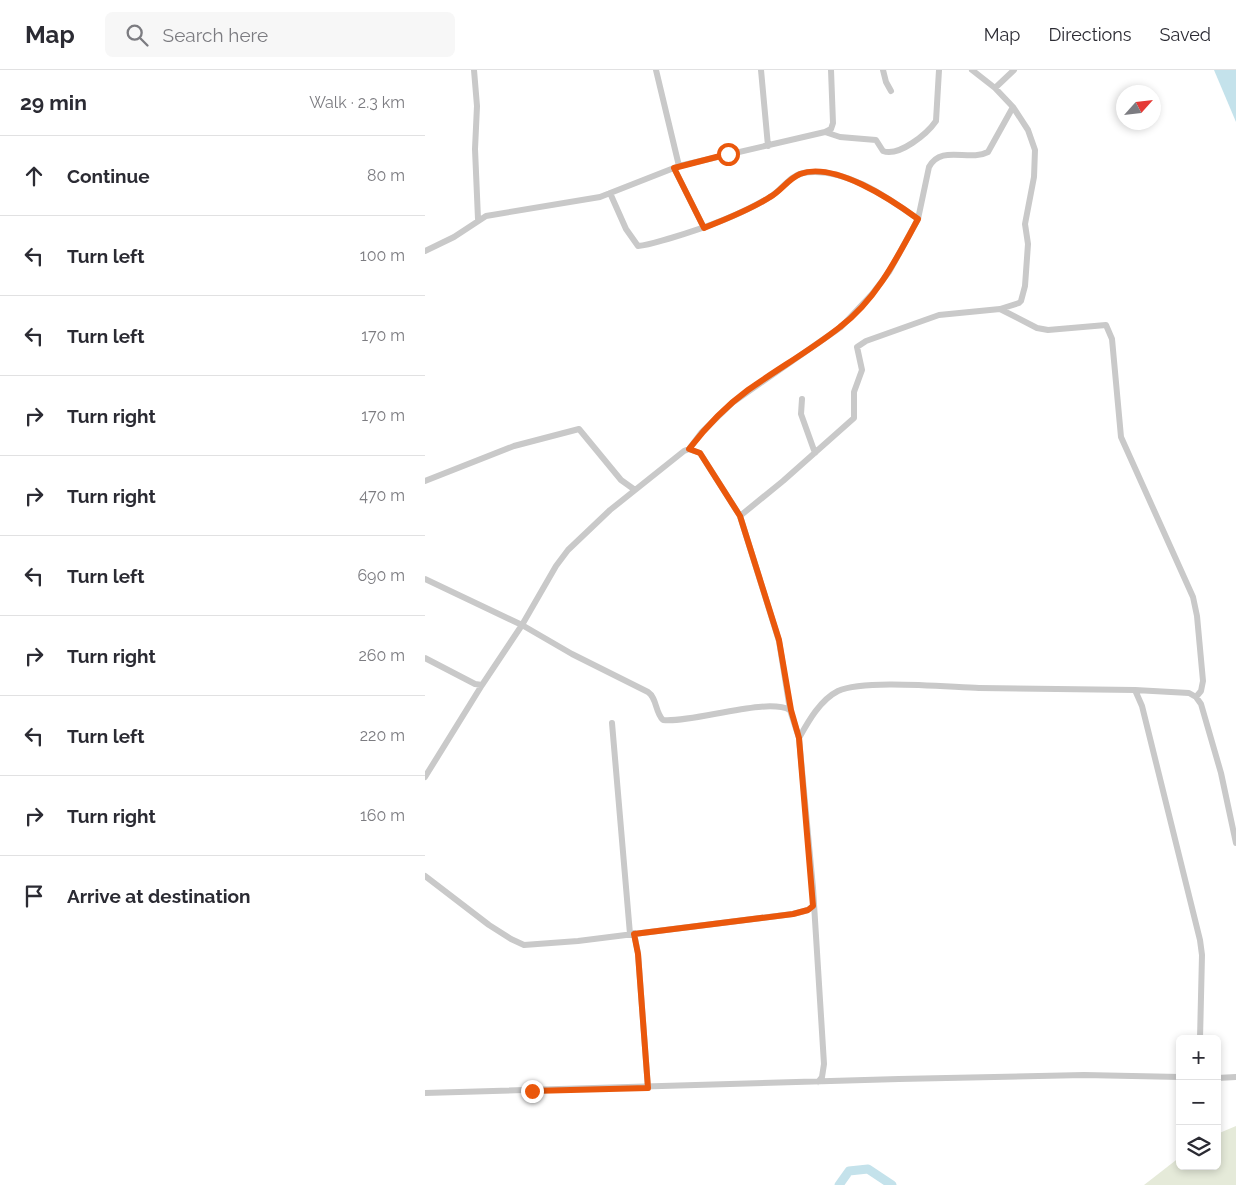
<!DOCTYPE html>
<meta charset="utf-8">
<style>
:root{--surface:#fff;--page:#f7f7f7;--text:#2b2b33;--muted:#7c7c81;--line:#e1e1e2}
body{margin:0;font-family:Raleway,sans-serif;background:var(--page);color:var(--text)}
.controls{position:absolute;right:15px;bottom:15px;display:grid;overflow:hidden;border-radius:8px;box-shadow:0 2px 8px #0003}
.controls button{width:45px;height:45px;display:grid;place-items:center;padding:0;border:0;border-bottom:1px solid var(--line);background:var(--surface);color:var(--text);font:25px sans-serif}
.compass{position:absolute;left:691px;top:15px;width:45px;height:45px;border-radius:50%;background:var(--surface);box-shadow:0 2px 8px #0003;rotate:63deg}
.stop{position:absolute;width:15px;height:15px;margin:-11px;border:4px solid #ea580c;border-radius:50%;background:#fff}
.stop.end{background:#ea580c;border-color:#fff;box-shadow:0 1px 5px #0008}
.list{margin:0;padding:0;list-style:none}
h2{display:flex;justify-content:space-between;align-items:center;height:65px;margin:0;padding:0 20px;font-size:21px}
h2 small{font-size:16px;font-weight:400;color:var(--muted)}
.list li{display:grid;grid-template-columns:32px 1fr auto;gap:15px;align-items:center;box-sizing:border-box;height:80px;padding:0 20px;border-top:1px solid var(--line)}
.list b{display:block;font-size:19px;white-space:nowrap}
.list em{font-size:16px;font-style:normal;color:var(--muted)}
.icon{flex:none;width:28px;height:28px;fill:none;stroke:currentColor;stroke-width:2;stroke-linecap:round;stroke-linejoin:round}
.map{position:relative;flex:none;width:811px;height:1115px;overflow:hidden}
header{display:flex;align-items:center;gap:30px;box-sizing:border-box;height:70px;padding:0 25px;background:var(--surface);border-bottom:1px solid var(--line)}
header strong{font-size:24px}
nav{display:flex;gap:28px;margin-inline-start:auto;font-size:18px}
.search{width:350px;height:45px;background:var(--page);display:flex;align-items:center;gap:12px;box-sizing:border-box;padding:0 18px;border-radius:8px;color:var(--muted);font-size:19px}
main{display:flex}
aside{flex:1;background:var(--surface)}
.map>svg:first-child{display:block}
</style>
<header>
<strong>Map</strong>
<div class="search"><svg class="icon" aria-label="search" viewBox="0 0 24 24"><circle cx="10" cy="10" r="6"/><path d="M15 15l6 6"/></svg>Search here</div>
<nav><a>Map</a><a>Directions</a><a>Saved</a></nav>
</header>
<main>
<aside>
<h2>29 min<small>Walk · 2.3 km</small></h2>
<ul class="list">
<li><svg class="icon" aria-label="ahead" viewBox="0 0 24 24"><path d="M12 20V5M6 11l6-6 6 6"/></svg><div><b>Continue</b></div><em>80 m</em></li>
<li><svg class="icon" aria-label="left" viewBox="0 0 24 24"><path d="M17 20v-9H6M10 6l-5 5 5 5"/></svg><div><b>Turn left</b></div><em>100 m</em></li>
<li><svg class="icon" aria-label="left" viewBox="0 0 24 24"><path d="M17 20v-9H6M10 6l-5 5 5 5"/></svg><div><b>Turn left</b></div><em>170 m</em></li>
<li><svg class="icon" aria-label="right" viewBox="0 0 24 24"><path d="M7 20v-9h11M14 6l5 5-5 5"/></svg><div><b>Turn right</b></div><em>170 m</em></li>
<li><svg class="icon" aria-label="right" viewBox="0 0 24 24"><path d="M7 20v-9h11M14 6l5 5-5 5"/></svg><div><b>Turn right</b></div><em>470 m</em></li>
<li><svg class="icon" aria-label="left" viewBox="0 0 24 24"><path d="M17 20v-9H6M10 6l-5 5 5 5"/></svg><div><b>Turn left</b></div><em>690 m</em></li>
<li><svg class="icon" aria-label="right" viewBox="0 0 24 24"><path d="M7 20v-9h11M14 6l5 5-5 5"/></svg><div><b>Turn right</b></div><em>260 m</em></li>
<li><svg class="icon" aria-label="left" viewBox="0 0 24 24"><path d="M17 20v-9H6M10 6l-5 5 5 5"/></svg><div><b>Turn left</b></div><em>220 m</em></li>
<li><svg class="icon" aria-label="right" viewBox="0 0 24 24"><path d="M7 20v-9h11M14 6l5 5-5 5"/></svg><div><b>Turn right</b></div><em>160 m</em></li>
<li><svg class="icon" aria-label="arrive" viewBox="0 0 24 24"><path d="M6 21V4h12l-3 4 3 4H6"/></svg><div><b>Arrive at destination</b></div></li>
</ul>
</aside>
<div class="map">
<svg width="811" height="1115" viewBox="0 0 811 1115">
<rect width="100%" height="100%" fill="#fff"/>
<!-- green -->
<path fill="#e5ead9" d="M811,1056V1115H719L755,1087V1096H792V1064Z"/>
<!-- water -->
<path fill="#c4e2eb" d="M789,0H811V52Z"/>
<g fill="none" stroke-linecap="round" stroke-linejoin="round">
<!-- river -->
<path stroke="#c4e2eb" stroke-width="9" d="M414,1115L424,1101L443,1099L467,1115"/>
<!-- minor -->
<path stroke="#c9c9c9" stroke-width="6" d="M49,0L52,36L50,79L53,149
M231,0L254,96
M336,0L343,76
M458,0L461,12L466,21
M547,0L570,18L588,37L603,60L610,80L609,107L600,154L603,174L600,216L596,231L594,233L575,239
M570,18L589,0
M400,62L415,67L451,70L458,81C474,87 502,64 511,51L514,0
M249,98L279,158
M185,123L201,159L213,176C224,175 235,171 246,168C280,158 314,146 345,127C357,120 364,106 378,103C419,96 462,127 493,149
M0,181L29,167L61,146L175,127L254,96L400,62L406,59L408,53L406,0
M377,329L376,344L390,383
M264,379L276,363L307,333L416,257L447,224L464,202L493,149L504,97C516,74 544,92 563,82L588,37
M0,411L89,376L154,359L196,410L210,420
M315,446L358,411L429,348V322L437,300L432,277L441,271L514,245L575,239L612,258L623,260L681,255L687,269L696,367L768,527L772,546L778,611L776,621L771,627
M0,509L97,555L147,584L223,622C232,628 230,642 238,650C268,653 341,627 365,640
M0,588L50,614L57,615L97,555L131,496L143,480L185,440L259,381L264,379L275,383L315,446L354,571L365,640L374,668L388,818L399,994L397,1007L393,1012
M710,620L764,623L771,627L776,634L796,703L811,773
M187,653L205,864
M374,668C383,652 395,630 413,621C439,609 522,617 554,618C606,619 658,619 710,620L717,636L775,870L777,885L775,969
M0,707L57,615
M0,806L64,855L86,869L99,875L153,871L368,844L383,840L388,836
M209,863L213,883L223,1018
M792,1008L811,1007
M0,1023L474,1009L659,1005L755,1007"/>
</g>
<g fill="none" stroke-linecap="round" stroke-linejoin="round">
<!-- route -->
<path stroke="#ea580c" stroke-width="6" d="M107,1021L223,1018L213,884L209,864L368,844L383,840L388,836L374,668L366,640L354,570L315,446L275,383L264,379C281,357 301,336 323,320C354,298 386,280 415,257C451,230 472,188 493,149C467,130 409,91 375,104C363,109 356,121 345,127C325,140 301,149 279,158L249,98L303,84"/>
</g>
</svg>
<div class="controls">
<button>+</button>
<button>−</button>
<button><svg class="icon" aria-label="layers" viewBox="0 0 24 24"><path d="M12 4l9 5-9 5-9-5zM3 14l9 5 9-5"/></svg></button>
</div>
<svg class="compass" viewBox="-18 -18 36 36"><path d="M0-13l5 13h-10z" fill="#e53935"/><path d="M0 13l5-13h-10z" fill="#7c7c81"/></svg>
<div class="stop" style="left:303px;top:84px"></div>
<div class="stop end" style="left:107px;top:1021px"></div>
</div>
</main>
